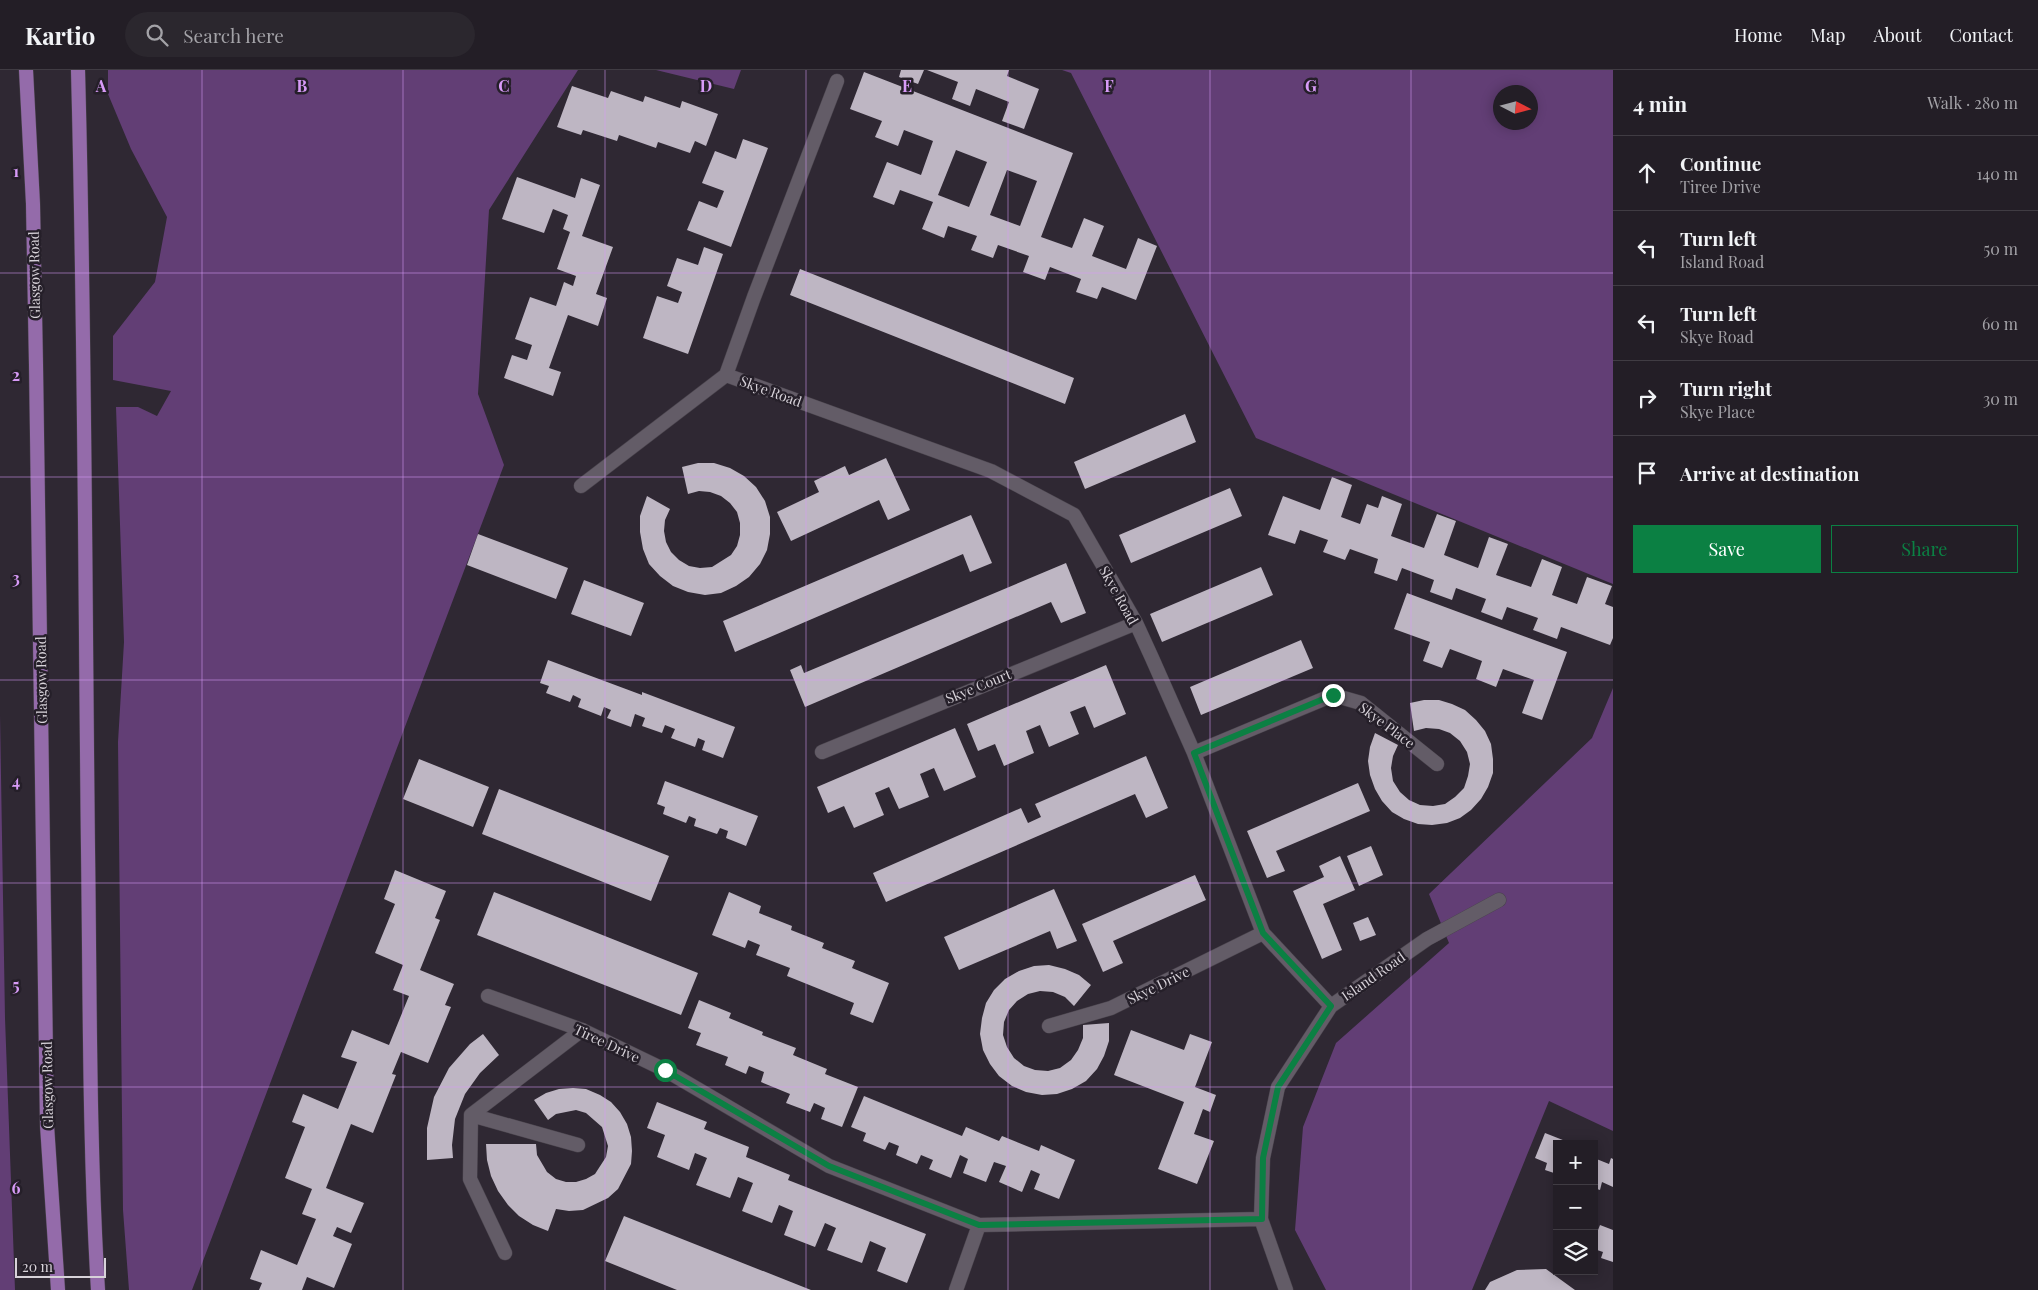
<!DOCTYPE html>
<meta charset="utf-8">
<style>
:root{--surface:#231e26;--page:#2b272e;--text:#f1f3f6;--muted:#a3a2a7;--line:#403c43;--accent:#0b8043}
body{margin:0;font-family:"Playfair Display",serif;background:var(--page);color:var(--text)}
.controls{position:absolute;right:15px;bottom:15px;display:grid;overflow:hidden;border-radius:0px;box-shadow:0 2px 12px #0003}
.controls button{width:45px;height:45px;display:grid;place-items:center;padding:0;border:0;border-bottom:1px solid var(--line);background:var(--surface);color:var(--text);font:25px sans-serif}
.compass{position:absolute;left:1493px;top:15px;width:45px;height:45px;border-radius:50%;background:var(--surface);box-shadow:0 2px 12px #0003;rotate:96deg}
.scale{position:absolute;left:15px;bottom:12px;width:91px;box-sizing:border-box;padding-left:5px;border:2px solid #d7d2d9;border-top:0;font-size:14px;line-height:18px;white-space:nowrap;color:#d7d2d9;-webkit-text-stroke:4px #251f29;paint-order:stroke}
.stop{position:absolute;width:15px;height:15px;margin:-11px;border:4px solid #0b8043;border-radius:50%;background:#fff}
.stop.end{background:#0b8043;border-color:#fff;box-shadow:0 1px 5px #0008}
.list{margin:0;padding:0;list-style:none}
h2{display:flex;justify-content:space-between;align-items:center;height:65px;margin:0;padding:0 20px;font-size:21px}
h2 small{font-size:16px;font-weight:400;color:var(--muted)}
.list li{display:grid;grid-template-columns:32px 1fr auto;gap:15px;align-items:center;box-sizing:border-box;height:75px;padding:0 20px;border-top:1px solid var(--line)}
.list b{display:block;font-size:19px;white-space:nowrap}
.list p{margin:0;font-size:16px;white-space:nowrap;color:var(--muted)}
.list em{font-size:16px;font-style:normal;color:var(--muted)}
.actions{display:flex;gap:10px;padding:15px 20px}
.actions a{flex:1;padding:11px 0;border:1px solid var(--accent);border-radius:0px;text-align:center;font-size:18px;color:var(--accent)}
.actions .main{background:var(--accent);color:#fff}
.icon{flex:none;width:28px;height:28px;fill:none;stroke:currentColor;stroke-width:2;stroke-linecap:round;stroke-linejoin:round}
.map{position:relative;flex:none;width:1613px;height:1220px;overflow:hidden}
header{display:flex;align-items:center;gap:30px;box-sizing:border-box;height:70px;padding:0 25px;background:var(--surface);border-bottom:1px solid var(--line)}
header strong{font-size:24px}
nav{display:flex;gap:28px;margin-inline-start:auto;font-size:18px}
.search{width:350px;height:45px;background:var(--page);display:flex;align-items:center;gap:12px;box-sizing:border-box;padding:0 18px;border-radius:28px;color:var(--muted);font-size:19px}
main{display:flex}
aside{flex:1;background:var(--surface)}
.map>svg:first-child{display:block}
</style>
<header>
<strong>Kartio</strong>
<div class="search"><svg class="icon" aria-label="search" viewBox="0 0 24 24"><circle cx="10" cy="10" r="6"/><path d="M15 15l6 6"/></svg>Search here</div>
<nav><a>Home</a><a>Map</a><a>About</a><a>Contact</a></nav>
</header>
<main>
<div class="map">
<svg width="1613" height="1220" viewBox="0 0 1613 1220">
<rect width="100%" height="100%" fill="#2f2833"/>
<!-- green -->
<path fill="#623e75" fill-rule="evenodd" d="M108,0H578L489,140L478,324L504,395L192,1220H129L123,1140L118,672L124,572L116,337H138L157,346L171,321L113,310V266L155,212L167,147L131,79L108,24Z
M656,0H741L734,19Z
M1062,0H1613V514L1256,368L1071,3ZM1500,22H1530V52H1500Z
M1613,618V1061L1549,1031L1472,1220H1326L1295,1160L1303,1057L1336,973L1449,873L1429,824L1592,668Z
M0,645L5,948L15,1220H0Z"/>
<!-- building -->
<path fill="#beb6c3" fill-rule="evenodd" d="M901,0H924L918,14L899,7Z
M927,0H1009L1007,6L1039,19L1024,59L1002,51L1009,32L976,19L970,36L952,29L958,12Z
M864,2L1073,83L1041,167L1072,178L1084,148L1104,156L1092,186L1126,199L1138,168L1157,176L1136,230L1102,217L1097,229L1076,222L1081,209L1050,197L1045,210L1023,202L1029,186L998,175L993,188L971,180L977,166L948,156L944,168L922,159L933,132L900,120L894,135L873,127L887,92L921,105L933,71L904,60L898,76L875,67L882,51L850,39ZM956,80L987,92L969,137L938,125ZM1007,100L1037,111L1020,156L990,145Z
M572,16L608,28L611,21L643,32L645,26L680,38L682,31L718,44L706,76L695,71L690,83L658,72L656,78L619,65L617,71L583,60L581,65L557,57Z
M743,69L768,78L731,177L687,160L699,131L717,138L724,121L702,113L715,81L736,89Z
M517,107L575,128L581,108L600,115L582,166L613,177L596,224L607,228L598,256L568,245L549,298L561,302L553,326L504,308L512,285L527,290L532,275L515,269L530,227L556,236L564,212L573,216L576,206L557,199L570,162L563,159L568,145L553,139L544,163L502,149Z
M704,177L723,184L688,284L643,268L657,226L678,233L682,222L667,216L677,188L698,195Z
M800,199L1074,308L1065,334L790,225Z
M1185,344L1196,372L1085,419L1074,392Z
M886,388L910,440L888,450L879,430L791,471L777,442L819,422L814,411L845,396L849,405Z
M698,393H714L730,398L744,406L756,417L765,431L770,447V464L767,480L760,494L749,507L736,516L721,523L705,525L688,522L673,516L660,506L649,494L643,479L640,462V446L647,426L670,439L665,450L664,461L666,472L671,482L679,490L689,496L700,498L712,497L731,485L737,476L740,465V453L737,442L730,433L721,426L710,422L699,421L688,424L682,397Z
M1332,407L1352,415L1341,447L1360,454L1367,434L1378,438L1382,426L1402,434L1391,466L1424,478L1437,444L1456,451L1444,485L1478,498L1489,467L1508,474L1496,505L1531,517L1542,489L1562,497L1552,525L1577,534L1587,507L1612,516L1605,534L1613,537V568L1610,575L1561,557L1557,569L1533,560L1538,548L1507,537L1502,550L1481,542L1486,529L1456,518L1452,530L1430,522L1434,510L1402,498L1397,511L1374,503L1378,489L1350,479L1345,490L1323,482L1328,470L1300,460L1295,474L1268,465L1283,426L1320,440Z
M1230,418L1242,446L1131,493L1119,465Z
M971,445L992,493L970,502L963,484L735,582L723,551Z
M478,464L568,498L556,529L467,495Z
M1066,493L1086,543L1061,553L1051,532L805,637L790,600L801,595L804,603Z
M1261,497L1273,525L1162,572L1150,544Z
M584,510L644,533L631,566L571,544Z
M1407,523L1567,582L1542,650L1522,643L1534,610L1503,599L1496,617L1476,609L1482,591L1450,579L1442,598L1423,591L1430,572L1394,559Z
M1301,570L1313,598L1201,645L1190,617Z
M548,590L642,625V622L735,657L723,688L702,680L705,671L698,668L695,677L671,668L675,659L665,655L662,663L642,656L645,648L635,644L631,657L607,648L611,640L604,637L601,646L578,637L581,629L573,625L570,632L546,623L549,616L540,613Z
M1106,595L1126,644L1094,658L1085,636L1070,642L1079,664L1049,677L1040,655L1026,661L1034,683L1004,696L995,674L978,681L967,654Z
M1424,630H1439L1452,634L1465,640L1476,650L1485,661L1491,674L1493,689V703L1488,717L1481,729L1471,740L1460,748L1447,753L1432,755L1418,754L1404,749L1392,742L1382,731L1375,719L1370,705L1368,691L1370,677L1375,663L1398,675L1393,686L1391,698L1393,711L1400,722L1409,730L1420,735L1433,736L1445,734L1455,727L1464,718L1468,706L1470,694L1467,682L1460,671L1450,663L1439,659L1426,658L1414,661L1410,633Z
M955,658L976,707L944,721L934,698L920,704L929,727L899,739L889,717L875,723L884,745L854,758L844,736L828,743L817,717Z
M1146,686L1168,738L1146,748L1135,724L886,832L873,803L1021,738L1028,753L1041,747L1035,734Z
M419,689L489,717L473,757L403,729Z
M665,711L758,746L746,776L726,768L728,761L720,758L717,764L694,756L696,749L689,746L686,753L663,744L665,737L657,734Z
M1358,713L1370,741L1276,781L1285,801L1267,808L1247,761Z
M499,719L669,786L651,831L482,764Z
M1371,776L1383,805L1359,816L1347,786Z
M1340,786L1355,820L1323,834L1342,880L1322,889L1293,821L1324,807L1319,796Z
M395,800L446,821L435,848L440,850L420,900L454,914L445,935L451,937L428,993L401,982L392,1004L396,1005L373,1063L351,1054L326,1118L364,1133L351,1163L337,1157L333,1166L352,1174L334,1218L307,1207L302,1220H259L262,1213L250,1209L261,1180L297,1195L316,1149L302,1144L312,1119L285,1108L305,1057L292,1052L303,1024L338,1039L357,992L341,987L352,960L389,975L409,926L393,920L403,895L375,883L395,834L384,829Z
M1195,805L1206,830L1113,871L1123,893L1103,902L1082,854Z
M1054,819L1077,871L1057,879L1050,861L959,900L944,867Z
M494,822L698,903L681,945L477,865Z
M729,822L761,836L759,843L792,856L791,860L824,873L822,878L855,891L852,898L889,913L873,953L850,944L854,933L787,906L790,898L756,885L760,875L748,870L745,878L712,865Z
M1368,847L1376,865L1360,871L1353,853Z
M1049,895L1065,899L1079,905L1091,915L1074,936L1065,927L1053,922L1040,921L1028,924L1017,931L1009,940L1004,952L1003,965L1007,977L1014,988L1024,996L1035,1000L1048,1001L1060,998L1071,990L1078,980L1083,968V955L1109,953V971L1104,986L1097,999L1086,1011L1072,1019L1057,1024L1042,1025L1026,1022L1012,1016L999,1006L990,994L983,980L980,964L982,948L986,933L994,920L1005,909L1019,901L1034,896Z
M699,930L731,943L729,948L763,962L762,965L796,978L793,985L827,999L825,1004L858,1017L842,1057L821,1049L825,1038L814,1033L810,1042L786,1033L790,1024L761,1012L764,1002L749,996L746,1004L725,995L728,987L696,975L701,963L688,958Z
M1131,960L1184,980L1190,964L1212,972L1195,1017L1216,1025L1210,1042L1203,1039L1194,1064L1214,1071L1197,1114L1158,1099L1184,1032L1114,1005Z
M483,964L499,985L480,1003L465,1024L455,1049L452,1075L453,1088L427,1090V1058L434,1027L449,998L470,974Z
M573,1018L586,1019L600,1025L611,1032L620,1042L627,1054L631,1067L632,1081L631,1094L618,1119L608,1128L583,1140L569,1141L556,1139L548,1161L533,1155L519,1146L508,1135L498,1121L491,1106L487,1090L486,1074H536L537,1085L547,1102L556,1109L566,1112H576L586,1109L595,1104L606,1087L608,1076L602,1057L586,1043L576,1040L556,1044L548,1050L534,1030L546,1023L559,1019Z
M864,1026L962,1066L966,1057L999,1071L1002,1066L1039,1081L1041,1075L1075,1090L1059,1129L1034,1119L1040,1104L1031,1100L1022,1122L999,1112L1006,1096L994,1092L986,1112L963,1103L968,1089L960,1085L951,1108L929,1099L933,1090L921,1085L917,1094L896,1085L899,1076L889,1072L885,1080L863,1071L866,1063L851,1057Z
M657,1032L707,1052L704,1059L749,1077L746,1087L790,1105L788,1110L926,1164L907,1213L877,1201L886,1178L870,1171L862,1193L827,1180L836,1158L825,1153L815,1177L784,1165L793,1141L779,1135L772,1153L742,1141L753,1113L738,1107L730,1128L696,1115L707,1088L695,1083L689,1100L657,1087L665,1065L647,1058Z
M1545,1063L1573,1074H1557V1104L1545,1100L1547,1093L1535,1088Z
M1594,1088L1609,1094L1611,1088L1613,1089V1117L1602,1112L1600,1120L1594,1118Z
M624,1146L811,1220H677L605,1191Z
M1600,1155L1613,1160V1192L1601,1188L1603,1182L1594,1179V1170Z
M1546,1199L1575,1220H1485L1490,1212L1517,1200Z"/>
<g fill="none" stroke-linecap="round" stroke-linejoin="round">
<!-- service casing -->
<g stroke="#49434c" stroke-width="15">
<path id="service" d="M471,1045L578,1075
M505,1183L470,1109L471,1045L582,960"/>
</g>
<!-- minor casing -->
<g stroke="#49434c" stroke-width="15">
<path id="minor" d="M726,305L991,401L1074,445L1136,553L1152,588L1194,683L1263,863L1331,936
M581,416L726,305L754,227L837,11
M822,682L1136,553
M1194,683L1333,625L1361,633L1437,694
M488,926L582,960L665,1000L829,1096L979,1155L1261,1149
M1049,956L1111,938L1263,863
M956,1220L979,1155
M1286,1220L1261,1149L1263,1088L1278,1017L1331,936L1427,869L1499,830"/>
</g>
<!-- primary casing -->
<g stroke="#49434c" stroke-width="15">
<path id="primary" d="M26,0L33,134L36,295L47,1055L58,1220
M78,0C85,260 85,519 88,779C90,926 89,1073 98,1220"/>
</g>
<!-- service -->
<use href="#service" stroke="#635c67" stroke-width="14"/>
<!-- minor -->
<use href="#minor" stroke="#635c67" stroke-width="14"/>
<!-- primary -->
<use href="#primary" stroke="#946baa" stroke-width="14"/>
</g>
<g fill="none" stroke-linecap="round" stroke-linejoin="round">
<!-- route -->
<path stroke="#0b8043" stroke-width="6" d="M665,1000L829,1096L979,1155L1262,1149L1263,1088L1278,1017L1331,936L1263,863L1194,683L1333,625"/>
</g>
<!-- grid -->
<path fill="none" stroke="#d89bf8" stroke-width="1" stroke-opacity="0.55" d="M202,0V1220M403,0V1220M605,0V1220M806,0V1220M1008,0V1220M1210,0V1220M1411,0V1220M0,203H1613M0,407H1613M0,610H1613M0,813H1613M0,1017H1613"/>
<g text-anchor="middle" dominant-baseline="central" stroke-width="5" stroke-linejoin="round" paint-order="stroke">
<!-- street labels -->
<g font-size="14" fill="#d7d2d9" stroke="#251f29">
<text transform="translate(34 205) rotate(-91)">Glasgow Road</text>
<text transform="translate(771 321) rotate(20)">Skye Road</text>
<text transform="translate(1119 525) rotate(61)">Skye Road</text>
<text transform="translate(41 610) rotate(-91)">Glasgow Road</text>
<text transform="translate(978 616) rotate(-22)">Skye Court</text>
<text transform="translate(1387 655) rotate(37)">Skye Place</text>
<text transform="translate(1373 906) rotate(-35)">Island Road</text>
<text transform="translate(1158 915) rotate(-26)">Skye Drive</text>
<text transform="translate(607 973) rotate(25)">Tiree Drive</text>
<text transform="translate(47 1015) rotate(-91)">Glasgow Road</text>
</g>
</g>
<g font-size="16" text-anchor="middle" font-weight="bold" fill="#d89bf8" stroke="#251f29" stroke-width="5" stroke-linejoin="round" paint-order="stroke">
<text x="101" y="22">A</text>
<text x="302" y="22">B</text>
<text x="504" y="22">C</text>
<text x="706" y="22">D</text>
<text x="907" y="22">E</text>
<text x="1109" y="22">F</text>
<text x="1311" y="22">G</text>
<text x="16" y="107">1</text>
<text x="16" y="311">2</text>
<text x="16" y="514">3</text>
<text x="16" y="717">4</text>
<text x="16" y="921">5</text>
<text x="16" y="1124">6</text>
</g>
</svg>
<div class="controls">
<button>+</button>
<button>−</button>
<button><svg class="icon" aria-label="layers" viewBox="0 0 24 24"><path d="M12 4l9 5-9 5-9-5zM3 14l9 5 9-5"/></svg></button>
</div>
<svg class="compass" viewBox="-18 -18 36 36"><path d="M0-13l5 13h-10z" fill="#e53935"/><path d="M0 13l5-13h-10z" fill="#a3a2a7"/></svg>
<div class="scale">20 m</div>
<div class="stop" style="left:665px;top:1000px"></div>
<div class="stop end" style="left:1333px;top:625px"></div>
</div>
<aside>
<h2>4 min<small>Walk · 280 m</small></h2>
<ul class="list">
<li><svg class="icon" aria-label="ahead" viewBox="0 0 24 24"><path d="M12 20V5M6 11l6-6 6 6"/></svg><div><b>Continue</b><p>Tiree Drive</p></div><em>140 m</em></li>
<li><svg class="icon" aria-label="left" viewBox="0 0 24 24"><path d="M17 20v-9H6M10 6l-5 5 5 5"/></svg><div><b>Turn left</b><p>Island Road</p></div><em>50 m</em></li>
<li><svg class="icon" aria-label="left" viewBox="0 0 24 24"><path d="M17 20v-9H6M10 6l-5 5 5 5"/></svg><div><b>Turn left</b><p>Skye Road</p></div><em>60 m</em></li>
<li><svg class="icon" aria-label="right" viewBox="0 0 24 24"><path d="M7 20v-9h11M14 6l5 5-5 5"/></svg><div><b>Turn right</b><p>Skye Place</p></div><em>30 m</em></li>
<li><svg class="icon" aria-label="arrive" viewBox="0 0 24 24"><path d="M6 21V4h12l-3 4 3 4H6"/></svg><div><b>Arrive at destination</b></div></li>
</ul>
<div class="actions"><a class="main">Save</a><a>Share</a></div>
</aside>
</main>
